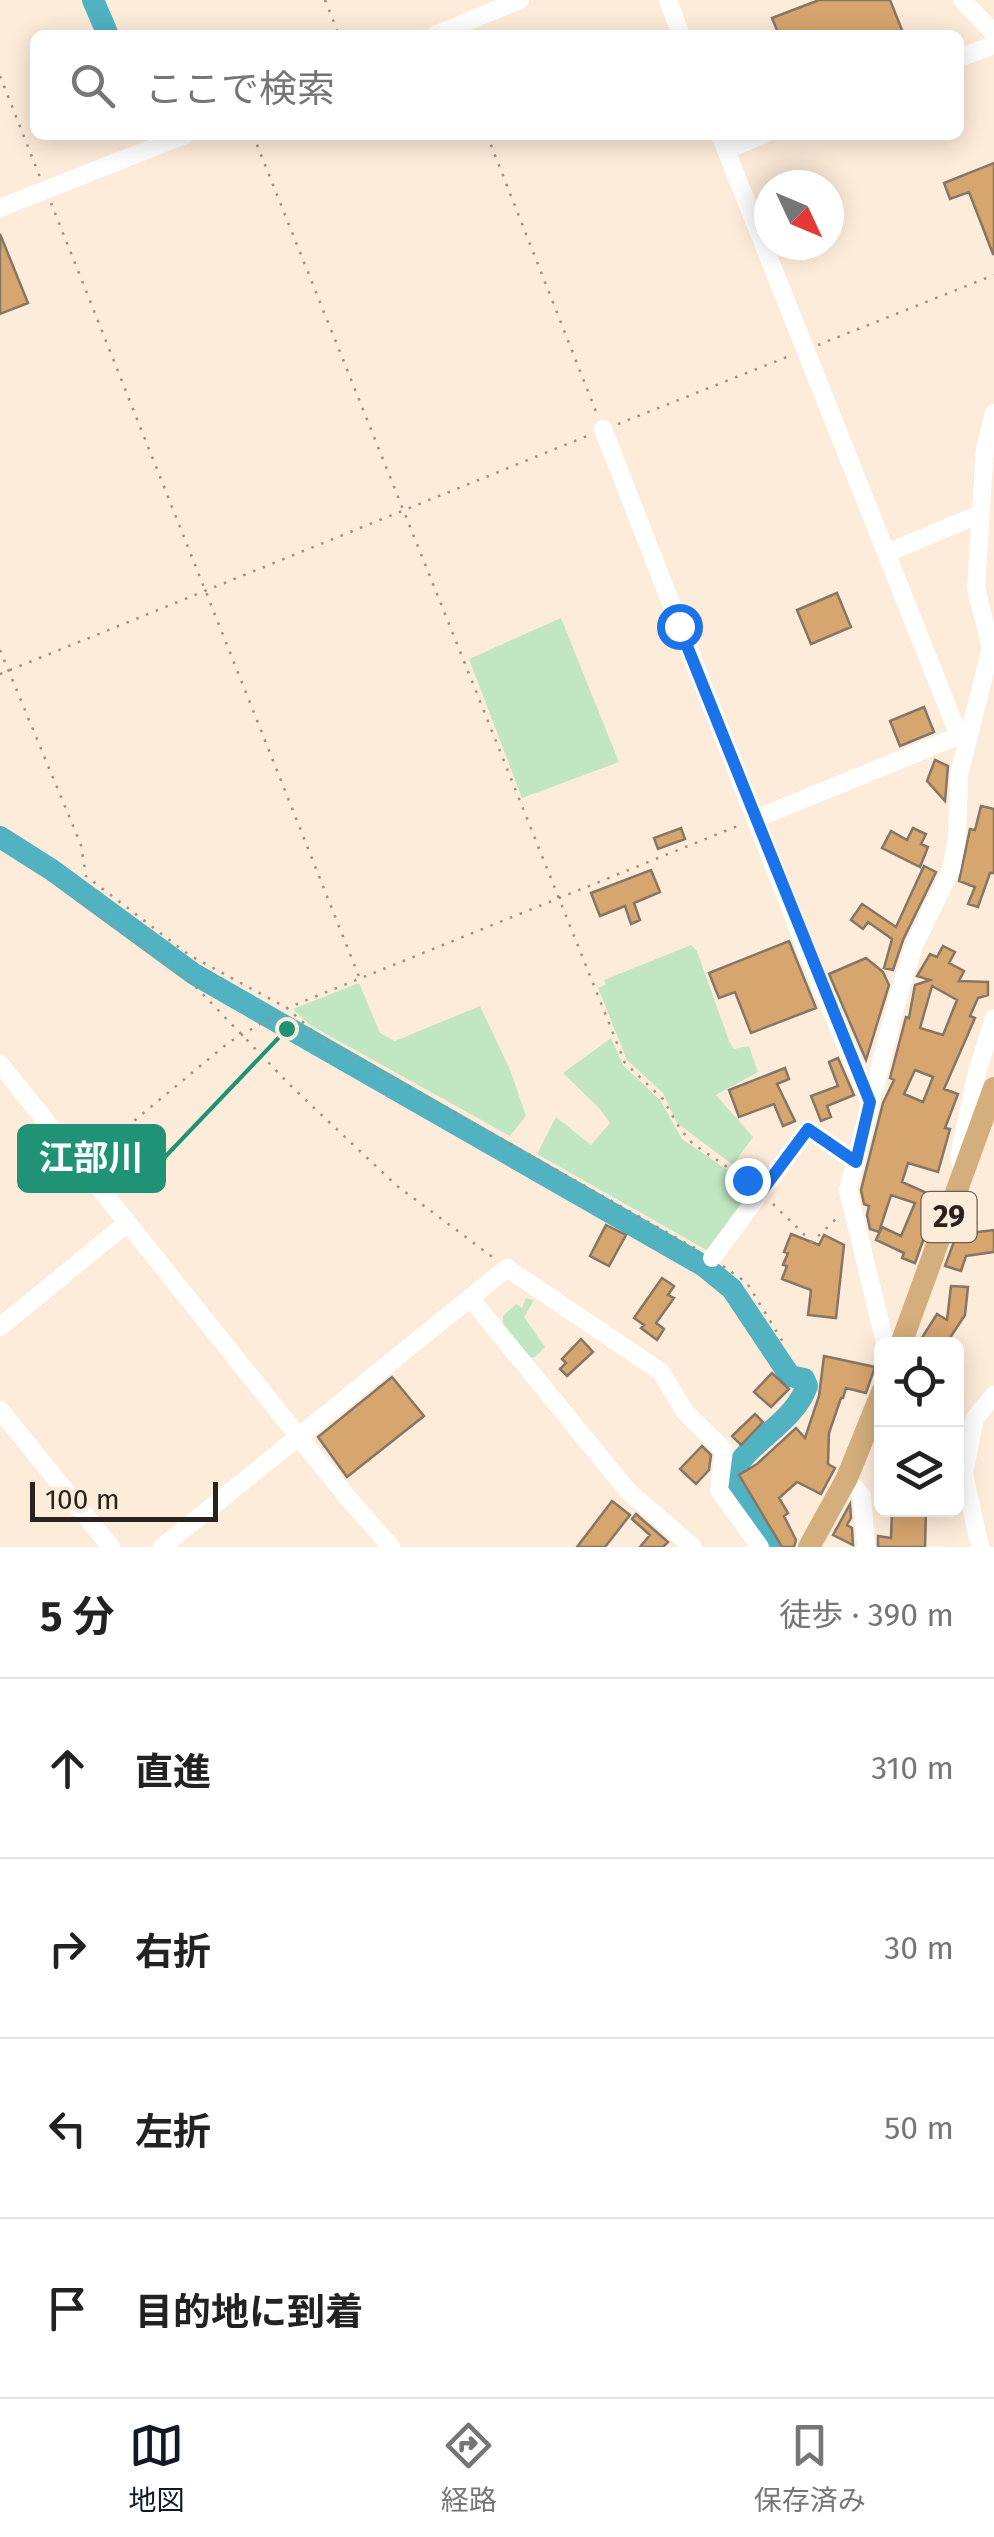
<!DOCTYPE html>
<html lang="ja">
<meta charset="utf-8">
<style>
:root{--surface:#fff;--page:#f2f2f2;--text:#222;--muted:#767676;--line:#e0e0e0;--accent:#111827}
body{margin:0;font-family:"Fira Sans","Noto Sans JP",sans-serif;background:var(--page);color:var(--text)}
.controls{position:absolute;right:30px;bottom:30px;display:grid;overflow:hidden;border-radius:15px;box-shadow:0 5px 25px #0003}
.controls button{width:90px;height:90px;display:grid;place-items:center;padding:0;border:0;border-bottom:2px solid var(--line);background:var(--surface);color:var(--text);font:50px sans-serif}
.compass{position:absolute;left:754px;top:170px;width:90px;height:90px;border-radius:50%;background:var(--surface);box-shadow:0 5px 25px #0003;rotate:134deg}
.scale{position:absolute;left:30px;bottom:25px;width:188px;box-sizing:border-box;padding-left:10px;border:5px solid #2a231d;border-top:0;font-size:28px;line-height:35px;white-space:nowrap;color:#2a231d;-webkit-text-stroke:8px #feecda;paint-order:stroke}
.stop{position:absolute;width:30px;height:30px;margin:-22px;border:8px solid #1a73e8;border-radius:50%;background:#fff}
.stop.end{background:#1a73e8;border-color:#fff;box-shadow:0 2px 10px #0008}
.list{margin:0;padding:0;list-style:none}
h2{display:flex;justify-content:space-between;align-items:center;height:130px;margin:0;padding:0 40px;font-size:42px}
h2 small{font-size:32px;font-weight:400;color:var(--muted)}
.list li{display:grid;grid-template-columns:65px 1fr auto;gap:30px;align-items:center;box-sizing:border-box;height:180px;padding:0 40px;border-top:2px solid var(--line)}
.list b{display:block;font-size:38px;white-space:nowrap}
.list em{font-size:32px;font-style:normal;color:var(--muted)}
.icon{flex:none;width:55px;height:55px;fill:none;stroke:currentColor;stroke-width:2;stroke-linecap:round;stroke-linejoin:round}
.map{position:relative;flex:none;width:994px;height:1547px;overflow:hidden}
.search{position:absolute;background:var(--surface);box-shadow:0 5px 25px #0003;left:30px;right:30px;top:30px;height:110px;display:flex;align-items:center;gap:25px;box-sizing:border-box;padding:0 35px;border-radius:15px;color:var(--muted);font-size:38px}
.sheet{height:850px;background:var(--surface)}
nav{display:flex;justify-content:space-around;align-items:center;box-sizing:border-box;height:140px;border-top:2px solid var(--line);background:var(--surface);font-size:28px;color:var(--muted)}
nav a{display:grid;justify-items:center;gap:5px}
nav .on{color:var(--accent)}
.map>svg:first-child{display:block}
</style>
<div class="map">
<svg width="994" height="1547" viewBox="0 0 994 1547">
<rect width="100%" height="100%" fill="#feecda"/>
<!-- green -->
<path fill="#c1e6c2" d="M561,618L619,762L522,798L469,659Z
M691,945L697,951L729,1041L734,1049L749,1046L758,1072L716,1095L753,1137L733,1165L677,1123L663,1093L627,1060L598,988L606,984L604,980Z
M359,983L380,1033L395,1041L480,1006L511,1072L526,1116L510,1136L310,1025L293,1009Z
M611,1038L623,1065L660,1100L682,1139L752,1187V1193L710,1252L537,1154L556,1117L591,1145L610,1123L600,1109L563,1073Z
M526,1298L534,1300L524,1317L545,1347L535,1357L528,1358L503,1339V1316L516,1304L522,1308Z"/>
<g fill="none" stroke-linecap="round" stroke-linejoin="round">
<!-- river -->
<path stroke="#51b2c1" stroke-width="22" d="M93,0L108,35
M0,837L52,870L194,974L704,1266L732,1289L790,1376L804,1379L807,1386C792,1428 738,1444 730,1484L771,1547"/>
</g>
<!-- building -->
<path fill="#d7a56e" stroke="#867666" stroke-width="2.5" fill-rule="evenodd" d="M819,0H890L904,35H779L772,18Z
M994,163V254H993L969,192L950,199L944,183Z
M0,234L28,303L0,314Z
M837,593L851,627L811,644L797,610Z
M924,707L934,732L900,746L890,721Z
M935,760L948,766L945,801L927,781Z
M981,806L994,809V873H990L978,907L968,904L975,887L959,881L970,829L975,830Z
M681,828L685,839L658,849L654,838Z
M913,828L926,834L921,844L928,847L920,867L882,848L891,831L907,840Z
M924,866L936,872L903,940L893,970L884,968L892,939L868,922L863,929L851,920L862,904L896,927Z
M651,870L660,892L634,903L640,920L631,924L625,906L600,916L591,893Z
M789,941L816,1008L751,1033L735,992L719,998L709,973Z
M943,946L955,952L949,963L964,971L959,981L988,982V995L978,998L970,1016L975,1018L944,1089L958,1094L945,1128L950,1129L938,1172L908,1163L902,1182L929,1194L924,1206L934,1210L915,1263L902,1258L904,1253L876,1240L882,1227L901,1236L915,1203L891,1195L879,1232L870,1229L867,1215L869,1206L864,1204L861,1190L883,1103L894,1080L890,1078L906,1017L909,1018L915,985L930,980L917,976L930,954L937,957ZM932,986L957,1000L943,1035L920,1028ZM915,1070L933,1077L923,1102L904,1094Z
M866,958L883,972L889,985L866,1060L829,974Z
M838,1058L854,1095L827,1106L831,1117L821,1121L811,1096L838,1086L829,1062Z
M785,1068L789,1079L777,1084L795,1121L783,1126L774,1104L739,1117L729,1090Z
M963,1217L976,1223L970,1233L994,1230V1252L966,1256L961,1271L945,1266Z
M606,1225L626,1235L609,1266L590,1256Z
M791,1234L819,1245L824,1235L844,1245L836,1318L808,1315L811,1290L782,1279L787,1266L783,1265L788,1253L784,1252Z
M662,1278L674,1286L668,1295L674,1298L656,1323L664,1329L657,1340L641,1328L644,1325L634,1318Z
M951,1286L968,1287L965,1315L946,1344H918L937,1314L947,1320Z
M581,1339L593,1352L567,1376L560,1369L566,1363L562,1359Z
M824,1356L875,1367L866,1393L846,1388L843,1398H841L829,1433L828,1464L835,1468L821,1494L797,1482L779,1498L788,1513L784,1516L796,1540L794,1547H782L739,1475L757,1464L796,1428L805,1438L819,1396Z
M772,1373L789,1389L771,1407L754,1392Z
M392,1377L424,1416L347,1477L318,1437Z
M755,1414L763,1422L741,1445L732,1436Z
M702,1446L711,1455L709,1470L696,1484L680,1469Z
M612,1501L630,1515L605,1547H577Z
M850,1504L851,1518L847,1525L852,1528L853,1545L833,1535Z
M892,1510H926L925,1547H878V1536L891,1538Z
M636,1514L668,1542L663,1547H640L650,1535L632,1519Z"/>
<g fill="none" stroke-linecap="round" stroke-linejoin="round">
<!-- path -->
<path stroke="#9d9084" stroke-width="2.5" stroke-dasharray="2.5 8" stroke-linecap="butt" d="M325,0L339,35
M0,76L40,177
M253,135L625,1063L663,1099L679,1127L692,1143L749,1182
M487,135L597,414
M51,203L360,979
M818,345L994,275
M618,424L792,355
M0,650L81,845L86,876L189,955L287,1008L316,1034L700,1251
M0,674L587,436
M77,900L193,984L293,1088L397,1186L494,1258
M94,1154L228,1043L287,1008L740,825
M773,1204L812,1242L839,1216
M723,1266L747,1283L786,1347"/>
<!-- minor -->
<path stroke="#fff" stroke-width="18" d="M668,0L681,35
M962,0L994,33
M435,35L520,0
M959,58L994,45
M720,135L959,736
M726,150L763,135
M0,208L185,135
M603,429L815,972L870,1102
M887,553L980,514
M755,819L968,732
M0,1064L348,1498L391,1547
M961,1166L959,1156L976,1076L994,1018
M712,1258L808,1129L856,1162
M471,1299L628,1491L693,1547
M0,1327L127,1223
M894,1344L884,1339L848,1190L898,997L914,945L951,870L957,839L959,775L991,648L976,588L985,449L994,413
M0,1410L111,1547
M847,1478L862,1496L866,1547
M162,1547L507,1268L661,1372L685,1412L724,1450L719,1490L760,1547
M980,1547L964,1474L975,1418L994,1395"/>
<!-- major -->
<path stroke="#d4ae7c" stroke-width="22" d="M901,1344L994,1088
M809,1547L847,1478L882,1392"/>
</g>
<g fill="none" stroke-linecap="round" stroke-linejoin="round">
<!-- route -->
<path stroke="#1a73e8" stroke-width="12" d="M679,626L870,1102L856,1162L808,1129L761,1192L747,1180"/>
</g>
<g text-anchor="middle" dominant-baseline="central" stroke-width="8" stroke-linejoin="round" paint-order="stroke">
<!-- shield labels -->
<rect fill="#feecda" stroke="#6a5f56" stroke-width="2.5" x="921.5" y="1192" width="55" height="50" rx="8"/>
<g font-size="30" font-weight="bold" fill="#2a231d">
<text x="949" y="1217">29</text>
</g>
</g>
<!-- callouts -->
<path fill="none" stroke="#209376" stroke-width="4" d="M287 1029L164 1158"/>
<circle fill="#209376" stroke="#feecda" stroke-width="4" cx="287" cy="1029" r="10"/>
<rect fill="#209376" stroke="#209376" stroke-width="4" x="19" y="1126" width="145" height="65" rx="10"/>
<g font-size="35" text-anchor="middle" font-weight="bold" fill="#fff">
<text x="91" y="1170">江部川</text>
</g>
</svg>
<div class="controls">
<button><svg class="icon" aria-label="locate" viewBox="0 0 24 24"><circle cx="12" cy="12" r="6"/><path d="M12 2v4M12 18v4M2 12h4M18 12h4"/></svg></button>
<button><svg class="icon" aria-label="layers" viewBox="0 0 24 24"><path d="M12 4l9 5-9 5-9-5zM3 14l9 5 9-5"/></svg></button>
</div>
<svg class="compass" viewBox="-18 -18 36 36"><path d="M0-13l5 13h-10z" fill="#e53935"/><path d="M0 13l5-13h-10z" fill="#767676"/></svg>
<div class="scale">100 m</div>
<div class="stop" style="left:679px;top:626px"></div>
<div class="stop end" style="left:747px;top:1180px"></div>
<div class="search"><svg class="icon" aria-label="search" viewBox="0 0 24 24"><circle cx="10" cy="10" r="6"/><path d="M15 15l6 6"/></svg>ここで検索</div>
</div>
<section class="sheet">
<h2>5 分<small>徒歩 · 390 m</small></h2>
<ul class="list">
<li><svg class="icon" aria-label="ahead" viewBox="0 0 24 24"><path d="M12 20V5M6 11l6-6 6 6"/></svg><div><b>直進</b></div><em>310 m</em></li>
<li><svg class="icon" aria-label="right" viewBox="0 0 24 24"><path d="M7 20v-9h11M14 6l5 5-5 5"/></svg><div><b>右折</b></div><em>30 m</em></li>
<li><svg class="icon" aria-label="left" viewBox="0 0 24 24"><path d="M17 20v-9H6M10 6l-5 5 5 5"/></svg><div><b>左折</b></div><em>50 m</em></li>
<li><svg class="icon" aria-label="arrive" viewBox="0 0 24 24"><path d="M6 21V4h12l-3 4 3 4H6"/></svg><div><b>目的地に到着</b></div></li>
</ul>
</section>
<nav>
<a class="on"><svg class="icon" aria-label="map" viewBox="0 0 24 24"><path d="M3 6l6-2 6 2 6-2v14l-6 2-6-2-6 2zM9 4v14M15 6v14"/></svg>地図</a>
<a><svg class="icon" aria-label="directions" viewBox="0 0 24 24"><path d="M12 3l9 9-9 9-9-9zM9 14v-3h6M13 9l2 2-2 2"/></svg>経路</a>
<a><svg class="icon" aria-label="saved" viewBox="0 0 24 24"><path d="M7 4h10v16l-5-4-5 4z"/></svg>保存済み</a>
</nav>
